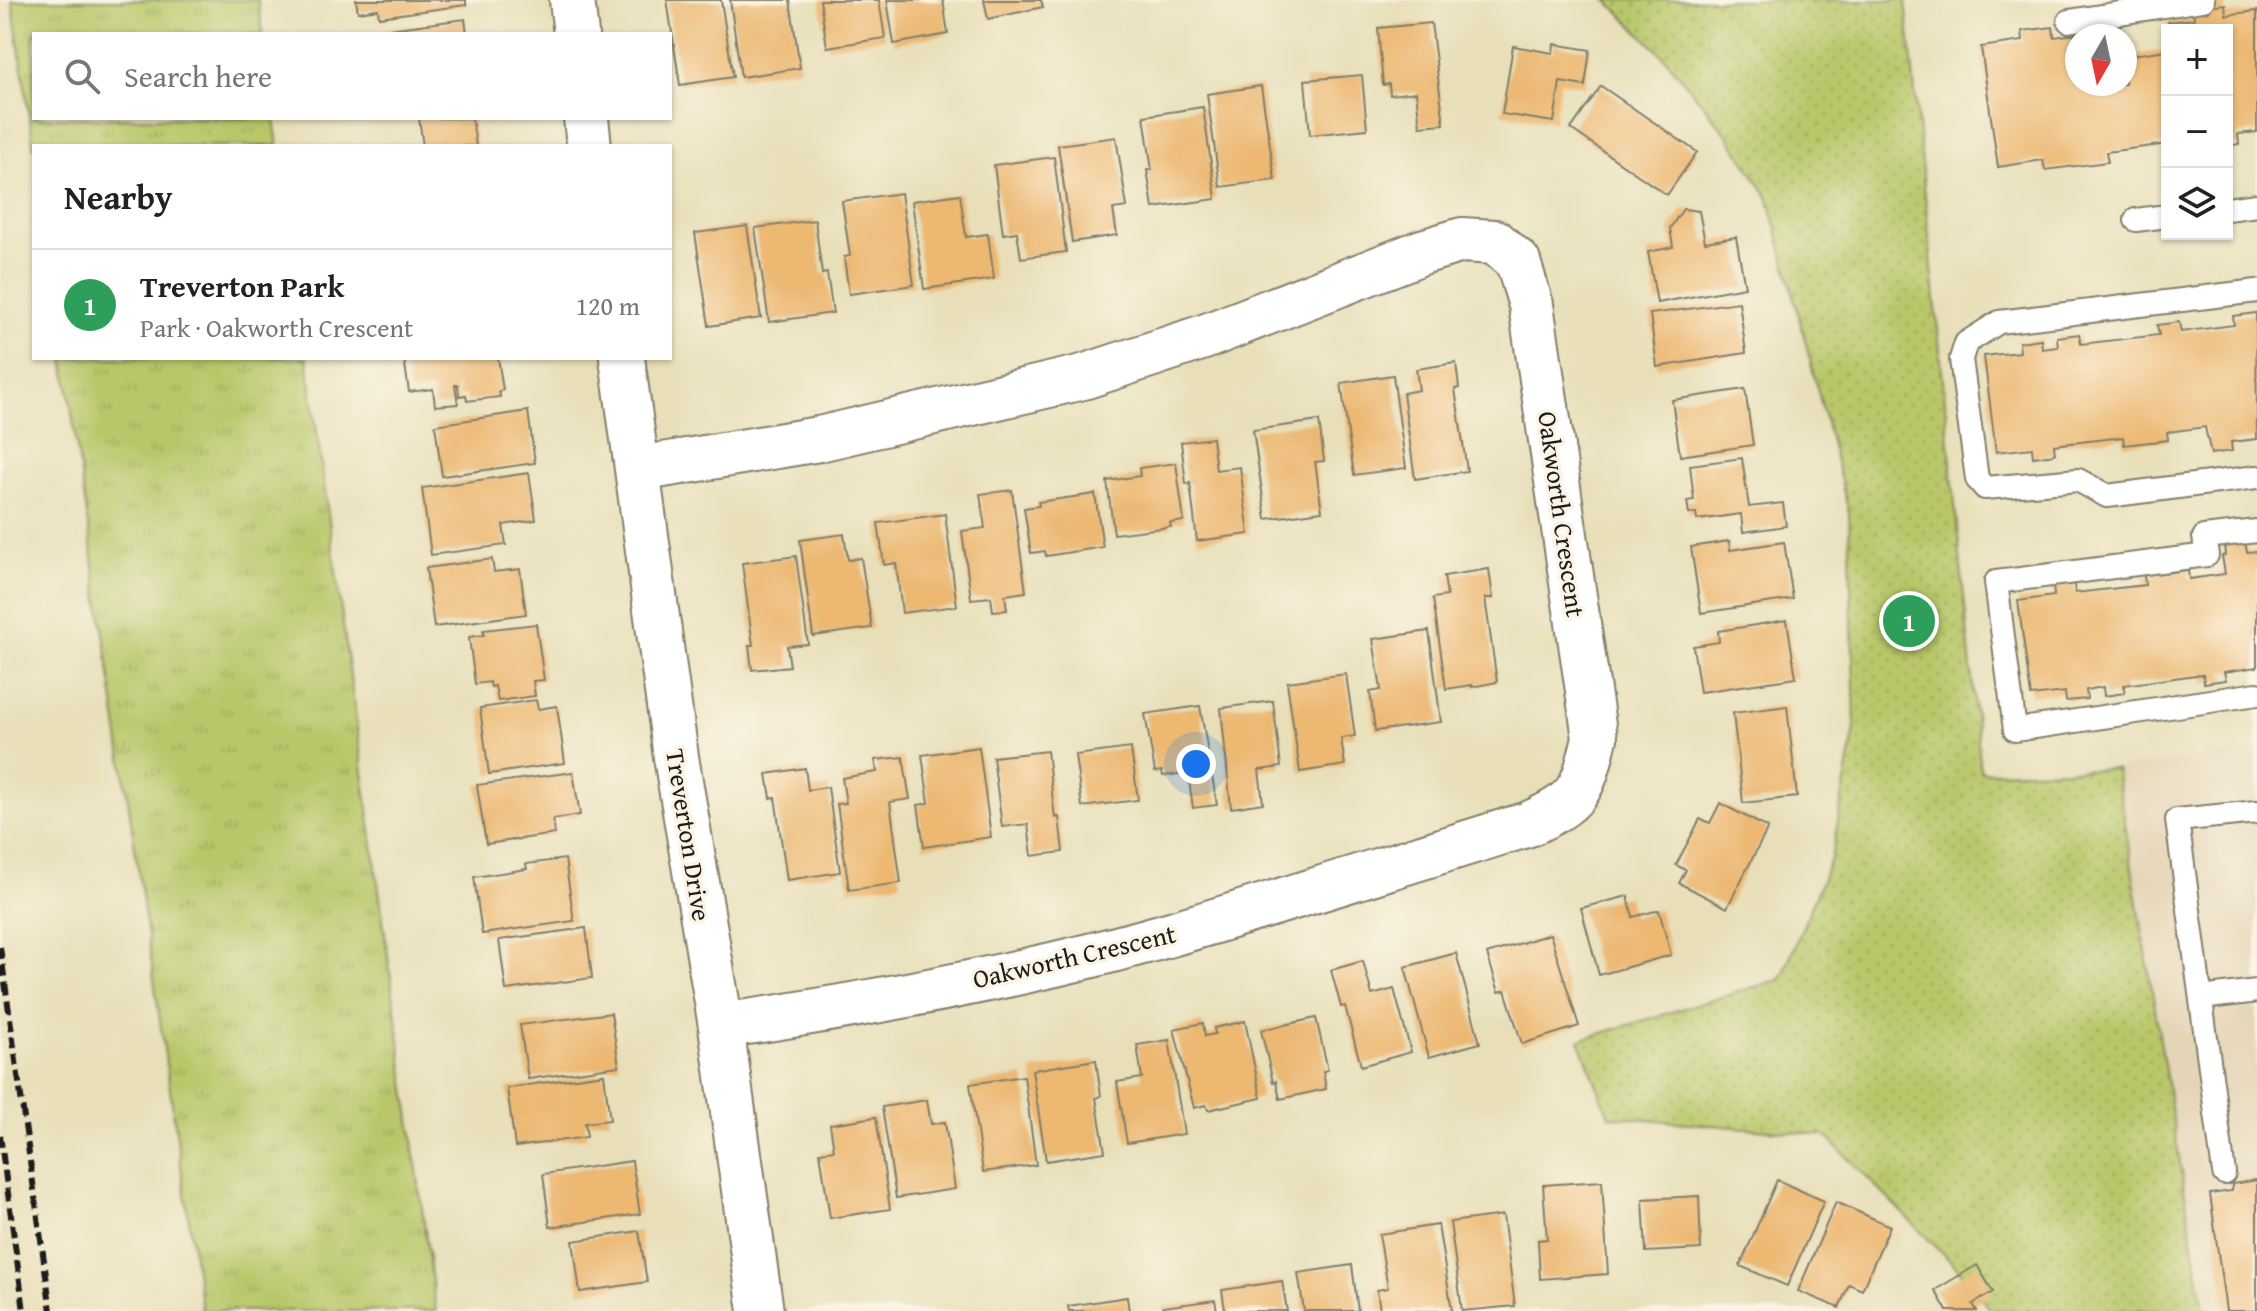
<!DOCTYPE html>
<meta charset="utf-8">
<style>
:root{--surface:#fff;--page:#f6f6f6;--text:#222;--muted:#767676;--line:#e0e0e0;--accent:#db2777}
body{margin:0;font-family:"Gentium Book Plus",serif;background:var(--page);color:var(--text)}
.controls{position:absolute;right:24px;top:24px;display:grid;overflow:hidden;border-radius:0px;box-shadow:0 2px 6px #0004}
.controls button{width:72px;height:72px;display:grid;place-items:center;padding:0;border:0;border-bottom:2px solid var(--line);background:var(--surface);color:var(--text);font:40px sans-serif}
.compass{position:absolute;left:2065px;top:24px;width:72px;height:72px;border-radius:50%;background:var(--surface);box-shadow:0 2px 6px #0004;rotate:189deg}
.you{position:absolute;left:1196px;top:764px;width:28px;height:28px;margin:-20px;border:6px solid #fff;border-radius:50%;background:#1a73e8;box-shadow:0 0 0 12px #1a73e833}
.badge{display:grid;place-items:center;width:52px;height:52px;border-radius:50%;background:var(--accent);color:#fff;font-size:26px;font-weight:700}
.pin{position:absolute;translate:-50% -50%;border:4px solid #fff;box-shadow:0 2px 8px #0006}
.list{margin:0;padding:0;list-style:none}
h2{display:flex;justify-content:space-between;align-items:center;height:104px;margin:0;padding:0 32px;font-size:34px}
h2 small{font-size:26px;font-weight:400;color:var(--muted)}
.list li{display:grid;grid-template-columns:52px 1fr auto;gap:24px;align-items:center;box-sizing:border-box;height:112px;padding:0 32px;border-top:2px solid var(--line)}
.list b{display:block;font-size:30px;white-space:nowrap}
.list p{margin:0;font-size:26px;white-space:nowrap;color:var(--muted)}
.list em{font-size:26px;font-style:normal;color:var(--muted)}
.icon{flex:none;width:44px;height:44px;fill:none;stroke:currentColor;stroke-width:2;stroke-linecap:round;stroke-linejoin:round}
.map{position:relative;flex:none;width:2257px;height:1311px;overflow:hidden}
.search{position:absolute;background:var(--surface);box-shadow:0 2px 6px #0004;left:32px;top:32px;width:640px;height:88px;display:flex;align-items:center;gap:20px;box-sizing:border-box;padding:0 28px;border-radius:0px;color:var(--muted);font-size:30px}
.panel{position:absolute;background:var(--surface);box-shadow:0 2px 6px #0004;left:32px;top:144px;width:640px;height:216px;border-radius:0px}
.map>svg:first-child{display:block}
</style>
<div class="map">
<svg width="2257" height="1311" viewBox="0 0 2257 1311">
<defs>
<pattern id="grass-tufts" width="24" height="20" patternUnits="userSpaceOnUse" patternTransform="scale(2)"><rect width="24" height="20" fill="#b9c76a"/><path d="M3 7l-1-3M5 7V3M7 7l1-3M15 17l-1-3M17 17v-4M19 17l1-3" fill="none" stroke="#9eaa5b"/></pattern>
<pattern id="park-dots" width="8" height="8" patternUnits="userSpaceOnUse" patternTransform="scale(2)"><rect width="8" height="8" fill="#b9c76a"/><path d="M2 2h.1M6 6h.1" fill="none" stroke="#9eaa5b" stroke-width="1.8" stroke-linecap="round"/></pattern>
</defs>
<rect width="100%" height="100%" fill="#fcf5e5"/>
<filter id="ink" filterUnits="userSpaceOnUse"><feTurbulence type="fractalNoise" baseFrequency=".0125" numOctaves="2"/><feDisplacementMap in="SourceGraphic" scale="16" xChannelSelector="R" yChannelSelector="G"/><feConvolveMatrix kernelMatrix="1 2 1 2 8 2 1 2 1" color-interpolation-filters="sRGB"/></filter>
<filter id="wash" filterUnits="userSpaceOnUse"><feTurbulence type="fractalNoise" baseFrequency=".006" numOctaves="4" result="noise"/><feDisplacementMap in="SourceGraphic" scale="32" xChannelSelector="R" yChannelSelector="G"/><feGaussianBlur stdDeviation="1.8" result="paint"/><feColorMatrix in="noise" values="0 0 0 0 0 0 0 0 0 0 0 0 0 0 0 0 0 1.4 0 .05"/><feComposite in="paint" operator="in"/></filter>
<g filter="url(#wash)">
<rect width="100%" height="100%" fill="#e8dfb9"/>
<!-- built -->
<path fill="#e5d5b7" d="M2257,750V1311H2204L2116,769Z"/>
<!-- grass -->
<path fill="url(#grass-tufts)" stroke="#6a7243" stroke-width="2" d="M12,0H258L263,34H34V118H274L278,146H34V149Z
M64,358H307L436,1311H202Z"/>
<!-- park -->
<path fill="url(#park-dots)" stroke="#6a7243" stroke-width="2" d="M1607,0H1906L1981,772L2116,769L2204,1311H1990L1972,1283L1825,1135L1609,1116L1579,1040L1781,979L1831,859L1855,728L1849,513L1769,199L1729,137L1666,59Z"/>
<g id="blocks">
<!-- building -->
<path fill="#ecb872" d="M356,0H466V5L379,17L378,9L358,12Z
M667,0H721L733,77L680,85Z
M730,0H790L800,68L741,77Z
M820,0H879L885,38L827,47Z
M887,0H943L948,34L894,44Z
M984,0H1041L1043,7L988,19Z
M2225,4L2226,15L2257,11V132L2238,134L2239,144L2227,146V30H2169L2168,22L2194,19L2193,8Z
M465,19L467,34H382L389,29Z
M1431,23L1444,124L1420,126L1416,92L1390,95L1389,84L1383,85L1378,28Z
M2053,27L2054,37L2077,34V84H2125V56L2167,50V144L2106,152L2108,162L2045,170L2043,160L1998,167L1981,47L2023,41L2022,31Z
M1554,44L1590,50L1585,86L1560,82L1554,122L1502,114L1513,46L1553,53Z
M1362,75L1367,129L1310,135L1305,80Z
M1261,86L1275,180L1220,187L1207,94Z
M1601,86L1697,152L1667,195L1571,129Z
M1203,107L1216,199L1153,208L1147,170H1152L1144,116Z
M419,118H472L476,146H423Z
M1116,137L1127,207L1113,209L1117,235L1072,242L1058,145Z
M1054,157L1066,252L1021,258L1017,232L1003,234L994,165Z
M901,193L914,285L849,294L844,257L850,256L842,201Z
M960,194L966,237L988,234L994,279L924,289L912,201Z
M1683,209L1699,211L1705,242L1736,237L1745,287L1657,303L1648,252L1673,247L1670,228Z
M815,220L822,274L827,273L833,313L769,322L755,228Z
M747,226L761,318L709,326L695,233Z
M1739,302L1746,353L1657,367L1650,314Z
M2256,313L2257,439L2231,442L2232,451L2211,454L2205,427L2167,432L2168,440L2124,445L2123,437L2054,445L2055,454L2033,457L2032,448L1996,452L1984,356L2020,352L2019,342L2041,339L2042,349L2058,347L2057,337L2079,334L2081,344L2159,335L2157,325L2179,322L2181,332L2234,325L2233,316Z
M404,358H498L503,390L499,391L500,397L467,401L466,395L459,396L458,385H455L458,404L435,406L433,389L409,392Z
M1456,363L1459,388L1455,389L1467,471L1415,479L1403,393L1419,390L1416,369Z
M1393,375L1406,468L1354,475L1341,383Z
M1745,389L1753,445L1680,456L1672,400Z
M528,411L535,463L442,476L435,425Z
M1319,421L1324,461L1315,462L1322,511L1266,519L1253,430Z
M1212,438L1216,470L1240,467L1249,534L1197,541L1190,483L1186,484L1181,442Z
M1742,458L1749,507L1783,503L1786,526L1743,532L1741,514L1697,520L1696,513L1689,514L1687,501L1694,500L1690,465Z
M1176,463L1184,521L1170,523L1171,527L1114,534L1107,481L1140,476L1139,468Z
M529,473L536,520L503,525L506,545L431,555L422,488Z
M1012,490L1026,592L1005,595L1007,610L993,611L991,597L971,599L962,531L985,528L980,494Z
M1095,494L1103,547L1046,556L1045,551L1031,553L1024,508L1039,506L1038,502Z
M945,514L957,606L902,613L896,563L884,565L878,523Z
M844,534L848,560L861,558L872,628L813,636L800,540Z
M1729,541L1730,550L1784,542L1793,599L1701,613L1691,547Z
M2245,542L2247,552L2257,551V667L2224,672L2226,680L2204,683L2203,674L2124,685L2125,693L2104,696L2103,687L2086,690L2087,699L2066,701L2065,692L2031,696L2018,601L2054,596L2053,586L2074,584L2075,593L2145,585L2144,575L2188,570L2189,579L2225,574L2222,556L2225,555L2224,545Z
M796,556L808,644L787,646L790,666L752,670L749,645H753L742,563Z
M492,559L494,572L520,569L526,614L434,627L426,568Z
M1489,569L1493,598H1485L1497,682L1472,687V685L1446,689L1433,598L1447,596L1444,576Z
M1787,620L1796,678L1700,692L1693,646L1719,642L1718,631Z
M536,624L544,680L533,681L535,696L498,701L495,686L491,687L490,682L475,684L469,637L484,635L483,630Z
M1429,631L1441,722L1375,731L1370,692L1381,690L1373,639Z
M1346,674L1355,736L1341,738L1345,765L1300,772L1287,682Z
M536,700L538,709L557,706L565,763L489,774L480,708Z
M1273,701L1281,767L1259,770L1263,803L1231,808L1221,708Z
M1200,706L1217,805L1193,808L1188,773L1163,776L1162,771L1155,772L1145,714Z
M1787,706L1797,797L1743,803L1733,713Z
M979,747L991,837L924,847L918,805L929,803L922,755Z
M1131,748L1138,800L1082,807L1075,755Z
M1047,751L1055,818L1059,817L1063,852L1032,856L1028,824L1002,827L993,757Z
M903,757L910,799L890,802L901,883L849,890L837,804L846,803L842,778L877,772L875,760Z
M805,768L808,790L828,787L840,872L787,880L775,797L771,798L767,774Z
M573,772L580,815L553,819L555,834L486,844L477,785Z
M1720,803L1768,828L1727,908L1679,883L1686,870L1676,865L1700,819L1710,823Z
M565,859L574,921L482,934L474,877L527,869L526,864Z
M1628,896L1633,917L1659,910L1671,955L1599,975L1581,908Z
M586,928L592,978L506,990L499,940Z
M1550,934L1579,1026L1522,1044L1505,990L1499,992L1487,954Z
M1456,953L1480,1043L1429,1057L1405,967Z
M1363,961L1372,995L1394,989L1411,1052L1361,1066L1345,1006L1341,1007L1331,970Z
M611,1013L619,1066L528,1079L520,1025Z
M1316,1018L1328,1070L1323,1071L1326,1089L1280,1099L1276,1081L1273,1082L1261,1030Z
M1245,1021L1261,1098L1208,1110L1206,1105L1194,1108L1174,1029L1203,1023L1205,1036L1215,1034L1214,1028Z
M1169,1040L1184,1134L1127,1143L1117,1082L1142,1078L1137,1045Z
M1096,1060L1101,1096L1096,1098L1105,1152L1046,1161L1032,1070Z
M604,1074L610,1120L585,1123L587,1137L515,1147L507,1088Z
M1024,1076L1036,1165L983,1172L970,1084Z
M927,1100L931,1124L945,1122L955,1189L896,1198L882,1107Z
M876,1117L890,1209L830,1218L820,1152L834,1150L830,1124Z
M632,1161L640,1214L550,1227L543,1174Z
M1777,1180L1824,1201L1787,1286L1740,1266Z
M2257,1180V1311H2226L2210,1194L2232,1191V1184Z
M1602,1181L1608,1274L1540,1279L1538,1240L1547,1239L1543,1185Z
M1699,1196L1701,1249L1646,1252L1643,1199Z
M1836,1202L1890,1226L1862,1290L1849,1284L1839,1308L1798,1291Z
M1503,1215L1515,1306L1462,1311L1450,1222Z
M1438,1225L1452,1311H1380L1377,1290L1388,1288L1379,1234Z
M639,1231L647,1282L580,1292L573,1241Z
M1352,1265L1358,1311H1304L1298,1273Z
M1977,1265L1993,1292L1973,1304L1977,1311H1947L1935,1290Z
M1282,1281L1287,1311H1225L1222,1290Z
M1127,1297L1129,1311H1069L1068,1306Z
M1215,1300L1217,1311H1163V1307Z"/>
</g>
</g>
<g filter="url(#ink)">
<use href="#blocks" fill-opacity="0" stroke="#827e6a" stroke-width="2"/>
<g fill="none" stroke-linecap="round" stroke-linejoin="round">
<!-- lane casing -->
<g stroke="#827e6a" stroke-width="26">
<path id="lane" d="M2069,21L2203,0
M2227,209L2257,205
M2136,220L2167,216
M2257,291L1999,322L1966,343L1961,359L1977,479L1985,488L2078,480L2107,496L2257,477
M2257,531L2204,537L2207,555L1996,582L2015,730L2257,694
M2201,998L2257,991
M2224,1173L2177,820L2257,812"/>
</g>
<!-- street casing -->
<g stroke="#827e6a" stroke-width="48">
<path id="street" d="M572,0L576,34
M586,118L589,146
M622,358L676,757L721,1026L761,1311
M639,469L819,439L1083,377L1204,337L1422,252L1462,240L1495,242L1518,262L1531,305L1595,738C1582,792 1580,800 1529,824C1410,860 1291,899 1171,934C1026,976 870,1004 721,1026"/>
</g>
<!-- lane -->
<use href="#lane" stroke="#fff" stroke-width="22"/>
<!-- street -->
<use href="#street" stroke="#fff" stroke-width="44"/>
<!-- rail -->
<path stroke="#1c1c1c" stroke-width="6" stroke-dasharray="12 6" stroke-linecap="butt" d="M0,947L51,1311
M0,1135L24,1311"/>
</g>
</g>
<g text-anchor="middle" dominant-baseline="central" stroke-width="7" stroke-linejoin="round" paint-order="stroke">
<!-- street labels -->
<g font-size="26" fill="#1c1c1c" stroke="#fcf5e5">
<text transform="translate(1562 514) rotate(82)">Oakworth Crescent</text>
<text transform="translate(689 835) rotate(81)">Treverton Drive</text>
<text transform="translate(1074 956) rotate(-13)">Oakworth Crescent</text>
</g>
</g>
</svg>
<div class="controls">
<button>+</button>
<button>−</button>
<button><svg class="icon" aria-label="layers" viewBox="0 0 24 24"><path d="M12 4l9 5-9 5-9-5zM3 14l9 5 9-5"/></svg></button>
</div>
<svg class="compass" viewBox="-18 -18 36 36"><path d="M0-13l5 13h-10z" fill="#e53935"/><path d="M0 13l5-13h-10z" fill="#767676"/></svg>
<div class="you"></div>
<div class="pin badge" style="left:1909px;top:621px;background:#2e9e5b">1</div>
<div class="search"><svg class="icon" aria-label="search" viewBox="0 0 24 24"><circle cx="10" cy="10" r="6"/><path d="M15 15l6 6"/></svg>Search here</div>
<section class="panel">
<h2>Nearby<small></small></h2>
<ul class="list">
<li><span class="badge" style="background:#2e9e5b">1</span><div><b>Treverton Park</b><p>Park · Oakworth Crescent</p></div><em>120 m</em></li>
</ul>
</section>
</div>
